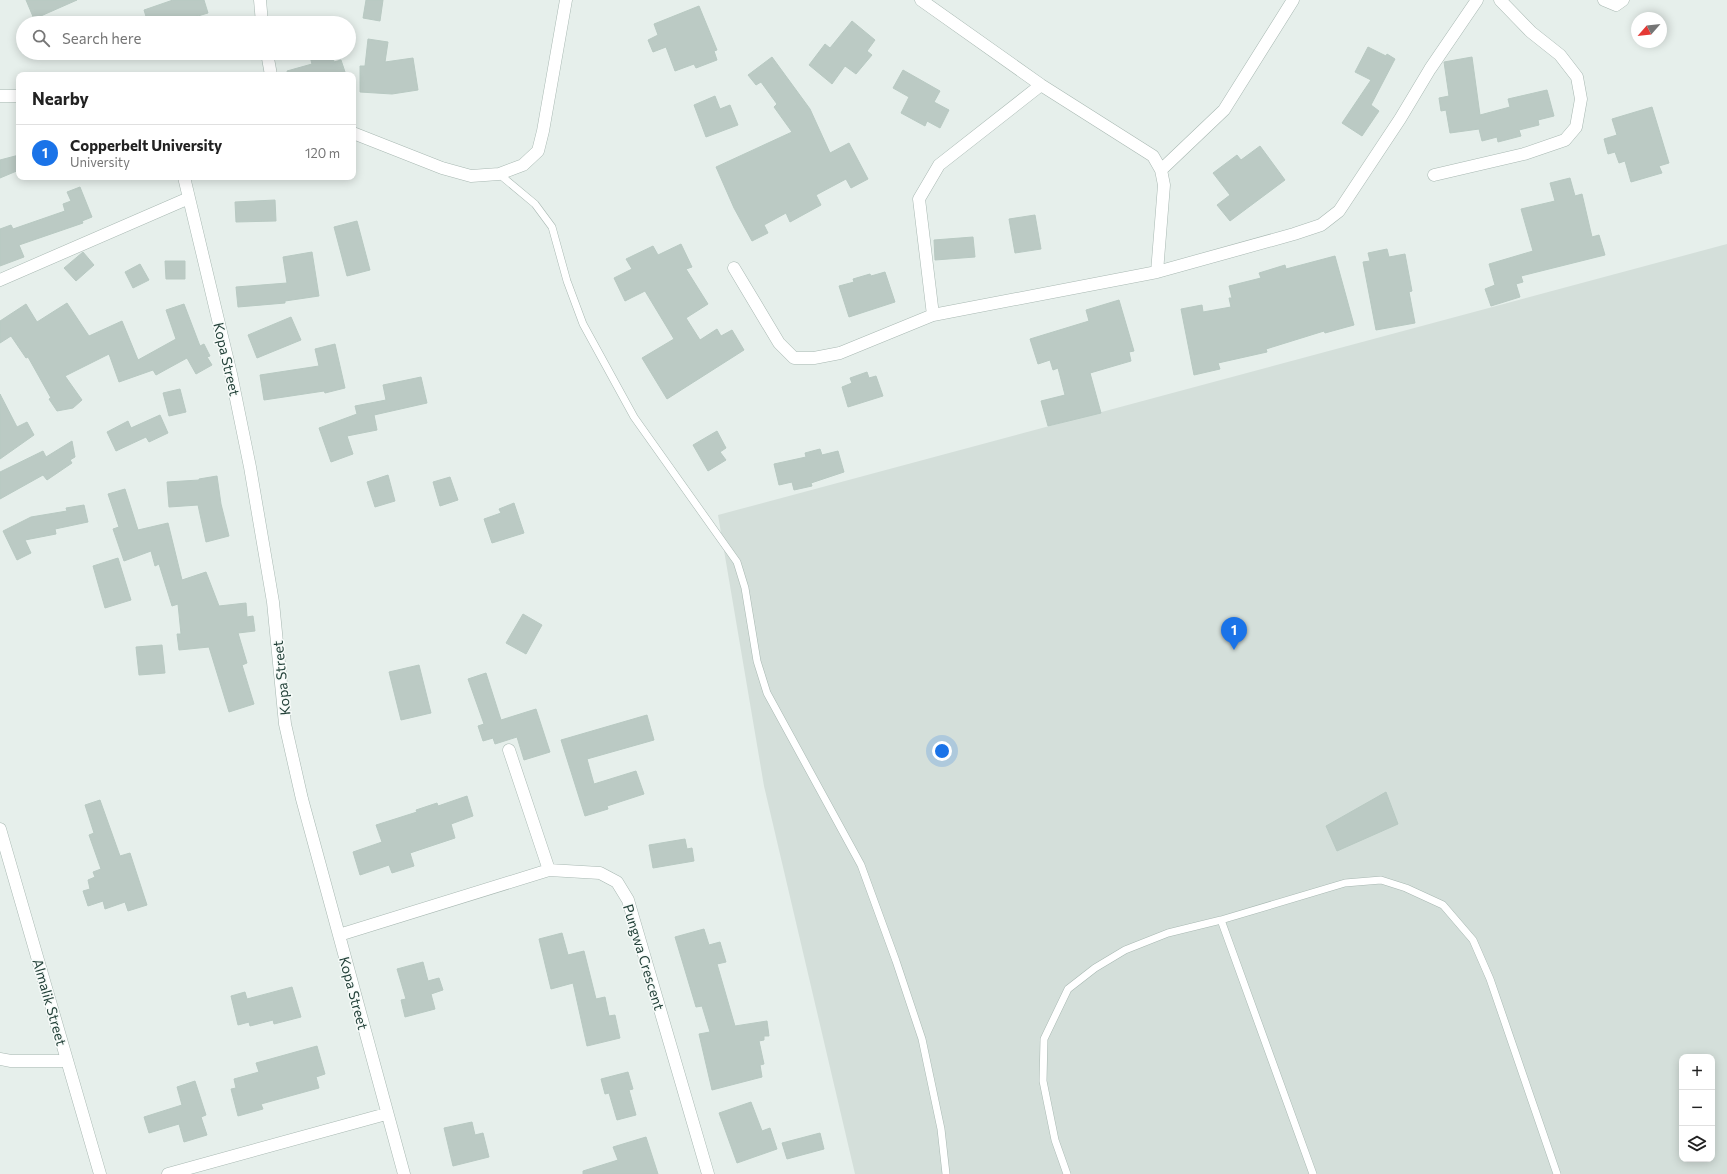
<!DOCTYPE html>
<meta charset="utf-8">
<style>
:root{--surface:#fff;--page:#f6f6f6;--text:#222;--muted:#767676;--line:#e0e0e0;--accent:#1a73e8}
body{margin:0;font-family:Commissioner,sans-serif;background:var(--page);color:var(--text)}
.controls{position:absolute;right:12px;bottom:12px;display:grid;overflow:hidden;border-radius:8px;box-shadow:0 2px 10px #0003}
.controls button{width:36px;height:36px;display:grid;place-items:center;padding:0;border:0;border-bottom:1px solid var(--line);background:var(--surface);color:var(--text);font:20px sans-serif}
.compass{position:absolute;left:1631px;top:12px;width:36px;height:36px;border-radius:50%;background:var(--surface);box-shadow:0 2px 10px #0003;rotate:242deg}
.you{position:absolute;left:942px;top:751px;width:14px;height:14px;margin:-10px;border:3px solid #fff;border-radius:50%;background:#1a73e8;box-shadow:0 0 0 6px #1a73e833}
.badge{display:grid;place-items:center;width:26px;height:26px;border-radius:50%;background:var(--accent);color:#fff;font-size:13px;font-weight:700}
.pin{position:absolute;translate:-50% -33px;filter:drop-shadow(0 1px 2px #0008)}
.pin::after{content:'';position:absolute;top:21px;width:14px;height:12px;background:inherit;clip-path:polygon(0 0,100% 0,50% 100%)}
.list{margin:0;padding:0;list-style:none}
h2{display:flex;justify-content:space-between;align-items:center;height:52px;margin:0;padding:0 16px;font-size:17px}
h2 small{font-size:13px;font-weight:400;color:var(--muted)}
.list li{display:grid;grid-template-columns:26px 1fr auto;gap:12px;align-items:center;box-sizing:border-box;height:56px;padding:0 16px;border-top:1px solid var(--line)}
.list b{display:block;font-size:15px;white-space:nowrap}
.list p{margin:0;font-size:13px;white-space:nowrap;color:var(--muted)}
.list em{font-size:13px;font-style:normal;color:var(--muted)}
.icon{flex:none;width:22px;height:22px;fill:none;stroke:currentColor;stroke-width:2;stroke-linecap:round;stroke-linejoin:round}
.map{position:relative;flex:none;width:1727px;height:1174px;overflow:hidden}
.search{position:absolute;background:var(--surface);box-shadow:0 2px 10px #0003;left:16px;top:16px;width:340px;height:44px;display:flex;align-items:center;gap:10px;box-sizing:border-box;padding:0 14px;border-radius:22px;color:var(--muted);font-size:15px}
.panel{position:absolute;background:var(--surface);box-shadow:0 2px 10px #0003;left:16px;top:72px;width:340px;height:108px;border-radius:8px}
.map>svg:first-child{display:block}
</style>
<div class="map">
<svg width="1727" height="1174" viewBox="0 0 1727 1174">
<rect width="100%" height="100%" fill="#e6efeb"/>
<!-- built -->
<path fill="#d4dfda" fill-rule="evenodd" d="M1727,244V1174H855L764,786L718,515ZM1682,1057H1712V1159H1682Z"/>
<!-- building -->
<path fill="#bbcac4" stroke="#b8c9c2" d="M26,0H77L34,19Z
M173,0H204L208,13L191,18L190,17L172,23H148L144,10Z
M366,0H383L380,21L363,18Z
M699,6L717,50L714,51L717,60L696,68L694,64L675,71L666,47L653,52L648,40L658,35L654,24Z
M852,21L875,40L867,51L872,55L856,74L845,66L832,84L809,65L825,44L830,48Z
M368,39L388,42L385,62L413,58L418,90L392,94L360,92V66H365Z
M1368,47L1386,56L1387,54L1395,59L1371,105L1379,111L1362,136L1342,123L1371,80L1355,72Z
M309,53H332L334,62L341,60L346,75H288L287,71L312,64Z
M772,57L810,109L830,153L849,143L868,179L851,188L846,179L816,195L821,205L790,222L786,213L764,225L768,233L752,241L734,208L716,167L792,132L774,107L777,104L761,82L756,85L748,75Z
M1472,57L1480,115L1510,107L1508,99L1547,90L1554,116L1538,120L1539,125L1519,130L1521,136L1498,142L1497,137L1482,141L1479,129L1450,133L1446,110L1441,111L1439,98L1449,96L1444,62Z
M903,70L940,91L934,102L949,110L940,128L927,121L925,126L901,113L909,97L893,88Z
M715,96L720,109L730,105L738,125L706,137L694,105Z
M1652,107L1669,163L1659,166L1662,173L1631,182L1625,161L1619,163L1615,152L1608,154L1604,139L1617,135L1612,119Z
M1260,146L1285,180L1230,221L1217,205L1230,195L1213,173L1237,155L1241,160Z
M19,155V170L0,178V160Z
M1570,178L1575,196L1582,194L1592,237L1599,235L1605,255L1521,276L1523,282L1516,284L1520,297L1491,306L1485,289L1495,285L1489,264L1533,251L1521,209L1555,201L1550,183Z
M80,187L92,217L82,221L83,223L19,245L24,257L0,266V229L11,225L13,229L65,211L63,204L71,201L67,192Z
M275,200L276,221L236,222L235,202Z
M1035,215L1041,249L1015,253L1009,219Z
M357,221L370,270L347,276L334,227Z
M973,237L975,257L935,260L934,240Z
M681,244L692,267L686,269L708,304L686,318L700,340L717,329L721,336L732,330L744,350L667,399L642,358L674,339L645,291L625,301L614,278L632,269L626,259L653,246L658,255Z
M1387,249L1389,257L1405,254L1412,291L1409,292L1415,323L1376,330L1363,262L1370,261L1368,253Z
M83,252L94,265L76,281L64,268Z
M312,252L319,296L285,301V303L238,307L236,287L287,283L283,257Z
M1335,256L1354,325L1325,333L1324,331L1266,349L1267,352L1218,363L1220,369L1194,375L1181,309L1202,305L1203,312L1231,307L1229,298H1232L1229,286L1261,278L1259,273L1285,265L1286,269Z
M165,261H185V279H166Z
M140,264L149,280L133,288L125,272Z
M885,272L895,302L849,317L839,286L854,282L853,279L870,274L871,276Z
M1119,300L1134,351L1129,352L1131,361L1090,373L1101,413L1048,426L1041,401L1065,395L1058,368L1053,370L1050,360L1038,364L1030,339L1089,321L1086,310Z
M67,303L89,336L122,321L138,360L176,339L166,310L184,304L200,346L204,344L210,356L207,357L212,365L196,374L187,358L156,375L153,370L119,382L109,354L65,376L82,400L73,408L57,411L49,399L51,398L28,357L26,358L11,336L0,343V321L26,304L37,322Z
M291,317L301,340L257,358L248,335Z
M335,344L345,388L325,393L324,391L264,400L260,375L319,366L315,349Z
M867,372L869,378L876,376L883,396L848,407L842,387L852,383L850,378Z
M421,377L427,403L374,415L377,430L347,436L353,454L331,462L319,428L357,414L355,406L386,400L383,385Z
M180,389L186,412L169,416L163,393Z
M0,394L17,427L27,422L34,435L0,459Z
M160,415L168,433L149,442L146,437L116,451L107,432L128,421L131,428Z
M717,431L726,448L720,452L726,460L708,471L693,445Z
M72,441L75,457L70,460L72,463L47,480L43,475L0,499V472L43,451L46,457Z
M820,449L822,455L838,451L844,472L811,483L812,486L794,490L792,482L779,485L774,464L806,457L805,453Z
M388,475L395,501L375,507L367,482Z
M217,476L221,504L229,536L206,542L198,505L169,507L167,482L199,480V479Z
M450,477L458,500L440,506L433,482Z
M125,489L138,530L168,523L182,580L206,572L219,606L246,603L247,617L253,616L255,631L238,633L247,663L242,665L254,704L229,712L209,647L179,650L177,634H181L178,604L172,606L159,564L155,566L151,551L124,561L113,529L119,527L108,494Z
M514,503L524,533L492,543L484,519L501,513L499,509Z
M84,505L88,522L55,529L56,534L25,540L31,553L17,560L3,531L31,517L67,511L66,508Z
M118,558L131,600L105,608L93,566Z
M523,614L542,625L526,654L506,643Z
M162,645L165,673L139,675L136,647Z
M419,665L431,713L401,720L389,672Z
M486,673L501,720L536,709L550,752L524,760L517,737L495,744L493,738L483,741L478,726L484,724L468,679Z
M647,715L654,740L587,759L594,784L636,771L644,794L607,806L608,809L585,816L561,740Z
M1386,792L1398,824L1337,851L1326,826Z
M467,796L473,816L451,824L455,838L410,853L414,866L392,873L389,865L360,875L353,852L382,842L376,825L417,812L416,810L437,803L438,806Z
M100,800L120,856L130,853L147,905L128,911L125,902L105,909L103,901L88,906L83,891L90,889L88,880L95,877L93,872L101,869L89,835L94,833L85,805Z
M685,839L687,849L692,848L694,861L653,868L649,845Z
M704,929L709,945L720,942L726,962L717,964L735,1026L767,1021L769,1036H764V1040L759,1041L764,1064L760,1065L762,1077L712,1090L699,1034L710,1032L702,1006L696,1007L675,937Z
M562,933L568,955L584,951L596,999L605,997L609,1016L615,1015L620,1038L587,1046L573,983L551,989L539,939Z
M423,962L428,981L439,978L443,990L431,994L435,1009L405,1017L401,1000L406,999L397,969Z
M292,987L301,1017L274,1024L273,1020L250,1026L249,1022L238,1025L231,996L245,992L247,999Z
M317,1046L325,1074L316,1077L319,1088L261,1104L263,1109L238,1116L231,1089L236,1088L234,1079L259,1072L256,1063Z
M628,1072L633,1089L629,1090L636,1115L617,1120L609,1093L605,1094L601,1079Z
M195,1081L206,1115L201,1117L207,1135L184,1142L179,1124L149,1133L144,1117L182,1105L177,1087Z
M751,1102L762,1131L770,1128L777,1149L737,1163L719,1113Z
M472,1122L475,1135L483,1133L489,1157L453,1166L444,1128Z
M820,1133L824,1149L787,1159L782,1143Z
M646,1137L658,1174H583V1171L618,1160L613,1147Z"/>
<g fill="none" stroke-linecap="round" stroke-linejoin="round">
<!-- service casing -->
<g stroke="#a8b8b2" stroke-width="8">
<path id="service" d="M499,174L535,204L552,227L567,281L583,324L634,417L737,562L745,588L757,661L767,693L861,865L896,961L922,1039L941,1129L946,1174
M1221,920L1313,1174
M1067,1174L1055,1140L1043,1081L1044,1039L1068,989L1095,968L1125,950L1168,933L1221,920L1345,883L1381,880L1406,888L1443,905L1473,940L1490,979L1557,1174"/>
</g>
<!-- minor casing -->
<g stroke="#a8b8b2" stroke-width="13">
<path id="minor" d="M260,0L262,23
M921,0L1041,85L1153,156L1161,170L1164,185L1157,272
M1604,0L1616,5L1623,0
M267,53L271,75
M0,96H19
M353,133L442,168L471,176L499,174L523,165L538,151L543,131L566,0
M1161,170L1224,110L1293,0
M1434,175L1524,154L1565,140L1576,127L1581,99L1577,77L1560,55L1531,32L1500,0
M184,177L231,374L250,467L273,602L285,724L302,799L404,1174
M734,268L779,343L794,358H814L840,353L933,315L1157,272L1294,234L1321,225L1339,211L1400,119L1430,69L1477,0
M0,280L189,198
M933,315L919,199L939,165L1041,85
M509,750L549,870
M0,829L100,1174
M339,935L549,870L600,873L617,882L628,900L708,1174
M0,1059L11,1061H67
M168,1174L386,1114"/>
</g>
<!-- service -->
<use href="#service" stroke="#fff" stroke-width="7"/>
<!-- minor -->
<use href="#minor" stroke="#fff" stroke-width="12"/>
</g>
<g text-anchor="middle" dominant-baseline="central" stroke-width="3" stroke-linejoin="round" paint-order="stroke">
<!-- street labels -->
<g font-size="14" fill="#24423a" stroke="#f7fbf9">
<text transform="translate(227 359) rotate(77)">Kopa Street</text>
<text transform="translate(281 678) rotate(-96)">Kopa Street</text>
<text transform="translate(644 957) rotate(73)">Pungwa Crescent</text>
<text transform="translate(354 993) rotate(75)">Kopa Street</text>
<text transform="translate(50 1002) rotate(74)">Almalik Street</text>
</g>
</g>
</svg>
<div class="controls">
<button>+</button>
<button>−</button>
<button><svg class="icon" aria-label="layers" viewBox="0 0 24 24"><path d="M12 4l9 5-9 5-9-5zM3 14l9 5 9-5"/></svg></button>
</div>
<svg class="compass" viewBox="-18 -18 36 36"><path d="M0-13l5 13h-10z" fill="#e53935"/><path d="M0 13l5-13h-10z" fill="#767676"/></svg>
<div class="you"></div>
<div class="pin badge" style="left:1234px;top:650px">1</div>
<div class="search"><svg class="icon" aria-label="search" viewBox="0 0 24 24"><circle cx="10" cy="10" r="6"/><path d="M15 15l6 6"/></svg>Search here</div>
<section class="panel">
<h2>Nearby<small></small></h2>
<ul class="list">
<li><span class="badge">1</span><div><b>Copperbelt University</b><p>University</p></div><em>120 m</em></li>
</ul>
</section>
</div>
